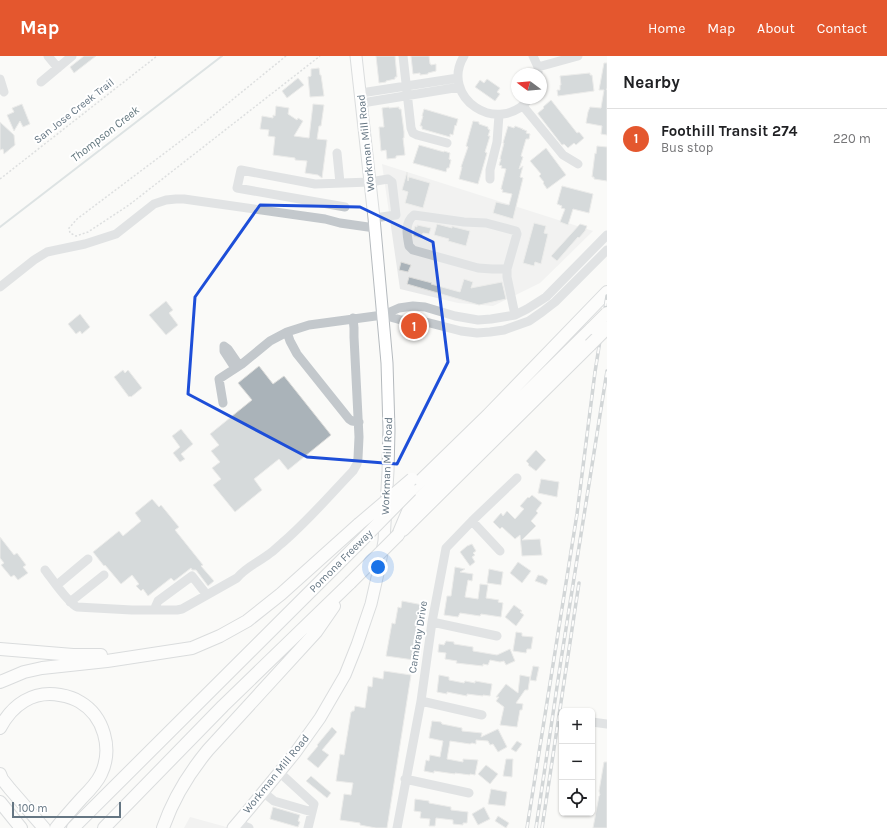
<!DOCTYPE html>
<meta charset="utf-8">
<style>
:root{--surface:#fff;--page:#f2f2f2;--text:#202124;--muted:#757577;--line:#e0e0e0;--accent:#e4572e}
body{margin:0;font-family:Karla,sans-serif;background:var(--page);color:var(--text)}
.controls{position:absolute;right:12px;bottom:12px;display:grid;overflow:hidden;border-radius:6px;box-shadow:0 1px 3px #0004}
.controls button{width:36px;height:36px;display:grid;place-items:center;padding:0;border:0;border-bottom:1px solid var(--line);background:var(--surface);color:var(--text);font:20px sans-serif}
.compass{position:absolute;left:511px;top:12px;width:36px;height:36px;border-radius:50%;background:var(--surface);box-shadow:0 1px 3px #0004;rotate:286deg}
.scale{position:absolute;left:12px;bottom:10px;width:109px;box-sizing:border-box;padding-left:4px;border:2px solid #657683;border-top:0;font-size:11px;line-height:14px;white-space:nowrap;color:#657683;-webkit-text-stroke:3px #fff;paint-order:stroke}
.you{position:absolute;left:378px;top:511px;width:14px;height:14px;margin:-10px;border:3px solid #fff;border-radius:50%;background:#1a73e8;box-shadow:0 0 0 6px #1a73e833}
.badge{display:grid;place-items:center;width:26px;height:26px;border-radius:50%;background:var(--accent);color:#fff;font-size:13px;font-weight:700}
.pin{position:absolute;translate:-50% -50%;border:2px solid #fff;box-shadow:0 1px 4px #0006}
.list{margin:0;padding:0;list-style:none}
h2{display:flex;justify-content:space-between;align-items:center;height:52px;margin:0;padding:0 16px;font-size:17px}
h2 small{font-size:13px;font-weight:400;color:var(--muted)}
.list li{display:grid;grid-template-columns:26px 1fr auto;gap:12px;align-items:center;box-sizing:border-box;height:60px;padding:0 16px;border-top:1px solid var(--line)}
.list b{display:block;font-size:15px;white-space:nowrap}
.list p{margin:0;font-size:13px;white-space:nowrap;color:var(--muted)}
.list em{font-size:13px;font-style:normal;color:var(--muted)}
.icon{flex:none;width:22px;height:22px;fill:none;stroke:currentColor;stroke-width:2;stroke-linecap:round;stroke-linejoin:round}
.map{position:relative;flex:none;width:607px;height:772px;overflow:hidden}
header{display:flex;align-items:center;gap:24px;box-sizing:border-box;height:56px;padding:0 20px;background:var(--accent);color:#fff}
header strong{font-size:19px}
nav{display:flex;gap:22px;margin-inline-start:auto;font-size:14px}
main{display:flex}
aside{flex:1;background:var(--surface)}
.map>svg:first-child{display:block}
</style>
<header>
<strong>Map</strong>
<nav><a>Home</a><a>Map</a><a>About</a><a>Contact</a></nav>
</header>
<main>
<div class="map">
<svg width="607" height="772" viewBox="0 0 607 772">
<rect width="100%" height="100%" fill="#fafaf8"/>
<!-- built -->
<path fill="#e8e9e9" d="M382,108L593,175L540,227L493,250L458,247L400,233Z
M190,761L230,772H184Z"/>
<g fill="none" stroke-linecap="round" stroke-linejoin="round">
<!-- stream -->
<path stroke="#bbc7cb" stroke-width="2" d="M0,171L222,0"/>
</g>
<!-- building -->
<path fill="#aab3b9" stroke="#dcdcda" d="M84,0H96L74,17L70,11Z
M376,0H395L397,21H395V23L386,25V26L379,27Z
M411,0H429L430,8H431V9L436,8V15L428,17V18L420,19V17L413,18Z
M604,7H607V33H606L607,34V79L601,78L602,70L586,67L588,56L590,51L601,52L604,34H599Z
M319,12L320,19H321L324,40L310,41L308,21L311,20V13Z
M590,17V19H592L594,35L558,40L557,34H560V29H561L560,20Z
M298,22L304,29L287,42L282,35Z
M487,23L500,32L497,36L500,38L495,45L475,31L480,24L484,27Z
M551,44L577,77L579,76L584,82L576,89L574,87L568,92L564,88L562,89L538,58V57L544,52L543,51Z
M22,48L30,68L23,71L20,65L14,75L7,59L14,56L12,52Z
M313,48L324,49L321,70H319L317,83L327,84L322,122L318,119L305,117L307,105L295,104V102L273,99L275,81L268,80L269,74L260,73L262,60L273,62V59L275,60L276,50L289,52L288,58L297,64L298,62L303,65L294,80L309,82Z
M389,51V52L399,51V53H401L404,76V82H403L405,99L396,100V102L387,103L386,94L381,95L379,71H384L382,52Z
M424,53L458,63L456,70L455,69L453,79L450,78V81L422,73V70H420L423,60H422Z
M473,65L479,66V68L488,71V73L490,74L488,80H490L485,96L487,97L478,128L459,123L462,111H461L468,91L466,90Z
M0,66L14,79L15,89L4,98L3,93L0,94Z
M508,70L514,72L515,70L523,73H522L527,75L526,77L530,78L529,83H526L521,100L523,101L519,113L523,110L520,121L523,122L513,163L493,157L496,146L509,149L512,138L502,136L503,134L501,133L506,113L501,112L502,110L499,109L501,103H500L504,87H503Z
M419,89L444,96V95L450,97L449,103L451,104L449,112H447L446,116L413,107Z
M597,90L607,91V125L594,123V121H592L595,97L596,98Z
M546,92L566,119L547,133L543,127L544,126L539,120L541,118L530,105Z
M407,116L408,125L409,121L430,127L423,152L405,147L408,136L402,134Z
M562,130L593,138L589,157L573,153L568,169L560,166L565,153L561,152L562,150L557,148Z
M534,167L546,170L544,177L548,178L541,208L535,206L534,210L523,207Z
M437,168L452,172V170L454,171L470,175L466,190L448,185L449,183L434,179Z
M580,168L587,170L585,175L579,182L578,181L557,205L551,200Z
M417,169L431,172L429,178L423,177L421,182L414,180L413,177L415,170L417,171Z
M401,206L411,209L408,216L399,214Z
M409,221L432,227L431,228L460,236L464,223L473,226L471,232L502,226L506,243L479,249L407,228Z
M166,245L173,254L169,257L178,269L166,279L149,259Z
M80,258L90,271L82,278L80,275L76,278L68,268Z
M259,310L273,328L284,320L331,379L288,414L279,403L254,423L262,434L235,456L213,429L221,423L212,412L220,406L211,395L219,389L210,378L252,344L238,327Z
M123,314L125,317L128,314L142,332L131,341L130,340L129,341L114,321Z
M181,373L193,388L181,398L185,403L180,406L173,397L180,391L172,380Z
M536,394L546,404L536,415L528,409L529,408L526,405Z
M541,423L559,426L557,441L538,437Z
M532,439L542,447L536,455L538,457L531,465L536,470L522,484L540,483L542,499L522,500L520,479L515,483L502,471L500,473L493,466L501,457L503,460L507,455L515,463L524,453L520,450L528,441L529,442Z
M152,443L159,451L161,449L179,471L175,474L203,509L201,510L214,525L208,530L196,514H192L191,512L174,525L171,522L148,540L143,533L141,535L136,530L139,528L132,519L121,528L105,509L104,510L93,496L119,475L123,480L141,465L135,457Z
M0,481L14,499L17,497L26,509L23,511L28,517L18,524L14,519L11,521L1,509L4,507L0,502Z
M472,488L476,495L473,497L475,499L472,501L475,506L470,510L460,496L467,490Z
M518,506L531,515L522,527L510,517Z
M455,511L465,513L460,516L473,518L472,525L468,524L465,541L478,543L480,528L488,529L486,542L499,544L498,546L503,547L501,561L481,558L480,560L460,557L458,561L444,559L447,540H451Z
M489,513L503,516L501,529L487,527Z
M538,519L543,520L548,524L546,529L535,525Z
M402,545L423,549L414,604L386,600L392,567L395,568L398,551L401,552Z
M514,549L522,555L520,556L524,559L516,570L505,561Z
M516,576L522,577V580L533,581L531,593H527L526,597L513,595Z
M446,585L454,586V588L473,591V595L497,599L510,593L515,605L506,609L504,605L500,606L490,604L488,609L483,608V610L456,607L457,605L445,603L446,597L438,596L439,588L444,589Z
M533,610L539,611L536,625L530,624Z
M384,615L411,619L387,772H376L360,769V767L340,764L344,738L351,739L353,727L336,725L340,698L344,699L351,656H352V655H354L355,650L365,652L368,630L372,631L373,621L383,623Z
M439,619L449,621V624L464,627L465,625L475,627V625L492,628L490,640L483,639V640L467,638V640L447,636V638L437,636Z
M520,619L530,621L528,634H525L516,647L523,648L522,654H520L517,671L500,669L504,651L496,645L499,641H496L506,628L518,637Z
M432,665L441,666L442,668L462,672V675L482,677L481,681L498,673L507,691L498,696L493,688L490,689L488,685L476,684V688L472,687L470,688L450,685L447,703L463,706V703L478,704L475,719L470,718V719L455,717V718L434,715V717L424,715L426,704L429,705L430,699L440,701L443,685L429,682Z
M332,671L337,676L322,694L329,699L318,712L307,703L318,690L317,689Z
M517,685L522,688L516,696L511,693Z
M506,703H513L512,721L503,720Z
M604,706H607V772H593L599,740L600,739L599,735Z
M486,709L498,718L490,728L478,718Z
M311,720L331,737L327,742L306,725Z
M491,733L507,736L505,750L488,748Z
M415,743L429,745V747L451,751V754L468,756L467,767H463V769L453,768V764L436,762L435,770H429L430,763L420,762L421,756L414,755Z
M273,751L300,759L298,765L300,766L298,771L270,763Z
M484,751L490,763L478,769L472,758Z
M498,760L509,767L506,772L495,765Z"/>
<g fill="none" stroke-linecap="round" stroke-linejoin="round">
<!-- major casing -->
<g stroke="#b5babe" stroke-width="13">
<path id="major" d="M233,772L250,752L295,697L320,662L345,619L357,589L371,548L379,513L384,485L388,415L389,374L387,307L374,162L356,0"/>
</g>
<!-- highway casing -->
<g stroke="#b4b9bd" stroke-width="14">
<path id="highway" d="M411,434L488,359L607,236
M403,474L590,289
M398,479L409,453L511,352L592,272
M0,593L73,599H101
M0,626L5,624L24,616L42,612L107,605L192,592L220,580L247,565L281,538L359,468
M0,672C12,649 33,634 60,639C66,640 74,642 80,646C104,660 113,693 101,718C97,727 89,735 82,742C73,752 64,762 56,772
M0,718L2,723L10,733L44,772
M0,746L21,772
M73,772L356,490
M104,772L223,650L350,527
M163,772C173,743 189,717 208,694L316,576L334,550"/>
</g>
<!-- path -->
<path stroke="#bbbfc2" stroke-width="1.5" stroke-dasharray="2 2" stroke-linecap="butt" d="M286,0L194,75L77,163L69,172L70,177L76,180L88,176L129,149L320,0
M0,123L157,0"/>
<!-- minor -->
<path stroke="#c3c8cc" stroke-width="9" d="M48,0L58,12
M403,0L411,72L413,77L417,79L447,87
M464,0C439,41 498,82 530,42
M533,0L538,11V18
M538,11L578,0
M0,23L4,36
M41,26L72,0
M361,37L458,22
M362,47L460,31
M523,50L563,99L578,108
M337,97L340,127
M490,123V114L497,86L499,59
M345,151L237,132L241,114L315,128L370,126L388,123L392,126L396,159L374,162
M507,213L517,178L516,175L486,167L464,166L414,159C404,167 407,179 409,190L413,194L478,212L492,213H507V221L515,259
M0,231L34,204L47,196L85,188L116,178L154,148L166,144L176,143H184L325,163L340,167L375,172
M383,259L401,264H413L422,265L461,275L477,277L490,276L504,274L529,265L542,256L555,246L607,194
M287,276L290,285L297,298L349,363L352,365L359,366
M235,312L224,295V290L228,293L239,309
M223,347L219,323L242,308L270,285L287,276L309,269L383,259L399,252L413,250L425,251L455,260L478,264L491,263L515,259L527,253L546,241L607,179
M472,465L500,495
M45,514C52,523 68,547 77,551L132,554H177L182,553L237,522C246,511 259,506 269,498C274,495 277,491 281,488C307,466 329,440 353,415L357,408L358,402L359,381L354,281V272L353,262
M57,529L88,503
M70,546L104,519
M154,554L158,545L192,520L207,539
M432,566L497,580
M421,645L482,659
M592,666L607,668
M279,716L314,748L308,772
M405,723L469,737
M263,736L274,745L312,756
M237,767L249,772
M397,772L421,645L432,566L446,492L472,465L517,422"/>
<!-- major -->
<use href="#major" stroke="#fff" stroke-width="11"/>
<!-- highway -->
<use href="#highway" stroke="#fff" stroke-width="12"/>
<!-- rail casing -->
<g stroke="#a2aab0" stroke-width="3.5">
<path id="rail" d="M527,772L577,458L595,316L607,240
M536,772L561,604L607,315
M542,772L579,527"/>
</g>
<!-- rail -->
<use href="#rail" stroke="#fff" stroke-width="2" stroke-dasharray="6" stroke-linecap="butt"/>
<!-- highway-bridge casing -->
<g stroke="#b4b9bd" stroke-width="14" stroke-linecap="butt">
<path id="highway-bridge" d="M592,272L607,257
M590,289L607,272
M359,468L412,423
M356,490L411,434
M350,527L398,479"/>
</g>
<!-- highway-bridge -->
<use href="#highway-bridge" stroke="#fff" stroke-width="12"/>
</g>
<!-- marked area -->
<path d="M0 0H607V772H0ZM260,149L360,151L433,186L448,306L397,408L307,401L188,338L195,241Z" fill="#fafaf8" fill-opacity=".55" fill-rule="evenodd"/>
<path fill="none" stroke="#1d4ed8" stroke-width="3" stroke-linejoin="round" d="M260,149L360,151L433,186L448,306L397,408L307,401L188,338L195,241Z"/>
<g text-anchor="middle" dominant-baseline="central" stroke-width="4" stroke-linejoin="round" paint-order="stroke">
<!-- street labels -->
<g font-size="11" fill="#657683" stroke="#fff">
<text transform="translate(74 55) rotate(-38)">San Jose Creek Trail</text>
<text transform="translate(366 87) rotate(-96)">Workman Mill Road</text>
<text transform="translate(387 410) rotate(-88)">Workman Mill Road</text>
<text transform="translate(341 505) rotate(-45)">Pomona Freeway</text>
<text transform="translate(418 581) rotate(-81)">Cambray Drive</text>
<text transform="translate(276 718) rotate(-51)">Workman Mill Road</text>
</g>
<!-- water labels -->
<g font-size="12" font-style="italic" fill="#60757c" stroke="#fff">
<text transform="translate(105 78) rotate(-38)">Thompson Creek</text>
</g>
</g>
</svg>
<div class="controls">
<button>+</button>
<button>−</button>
<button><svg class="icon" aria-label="locate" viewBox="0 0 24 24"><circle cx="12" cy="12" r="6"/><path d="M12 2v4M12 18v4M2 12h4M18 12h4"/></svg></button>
</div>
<svg class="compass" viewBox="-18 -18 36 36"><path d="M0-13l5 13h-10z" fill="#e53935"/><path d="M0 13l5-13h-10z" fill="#757577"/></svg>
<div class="scale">100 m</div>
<div class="you"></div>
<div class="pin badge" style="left:414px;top:270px">1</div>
</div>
<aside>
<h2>Nearby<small></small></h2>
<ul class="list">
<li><span class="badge">1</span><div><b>Foothill Transit 274</b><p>Bus stop</p></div><em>220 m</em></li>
</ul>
</aside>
</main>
